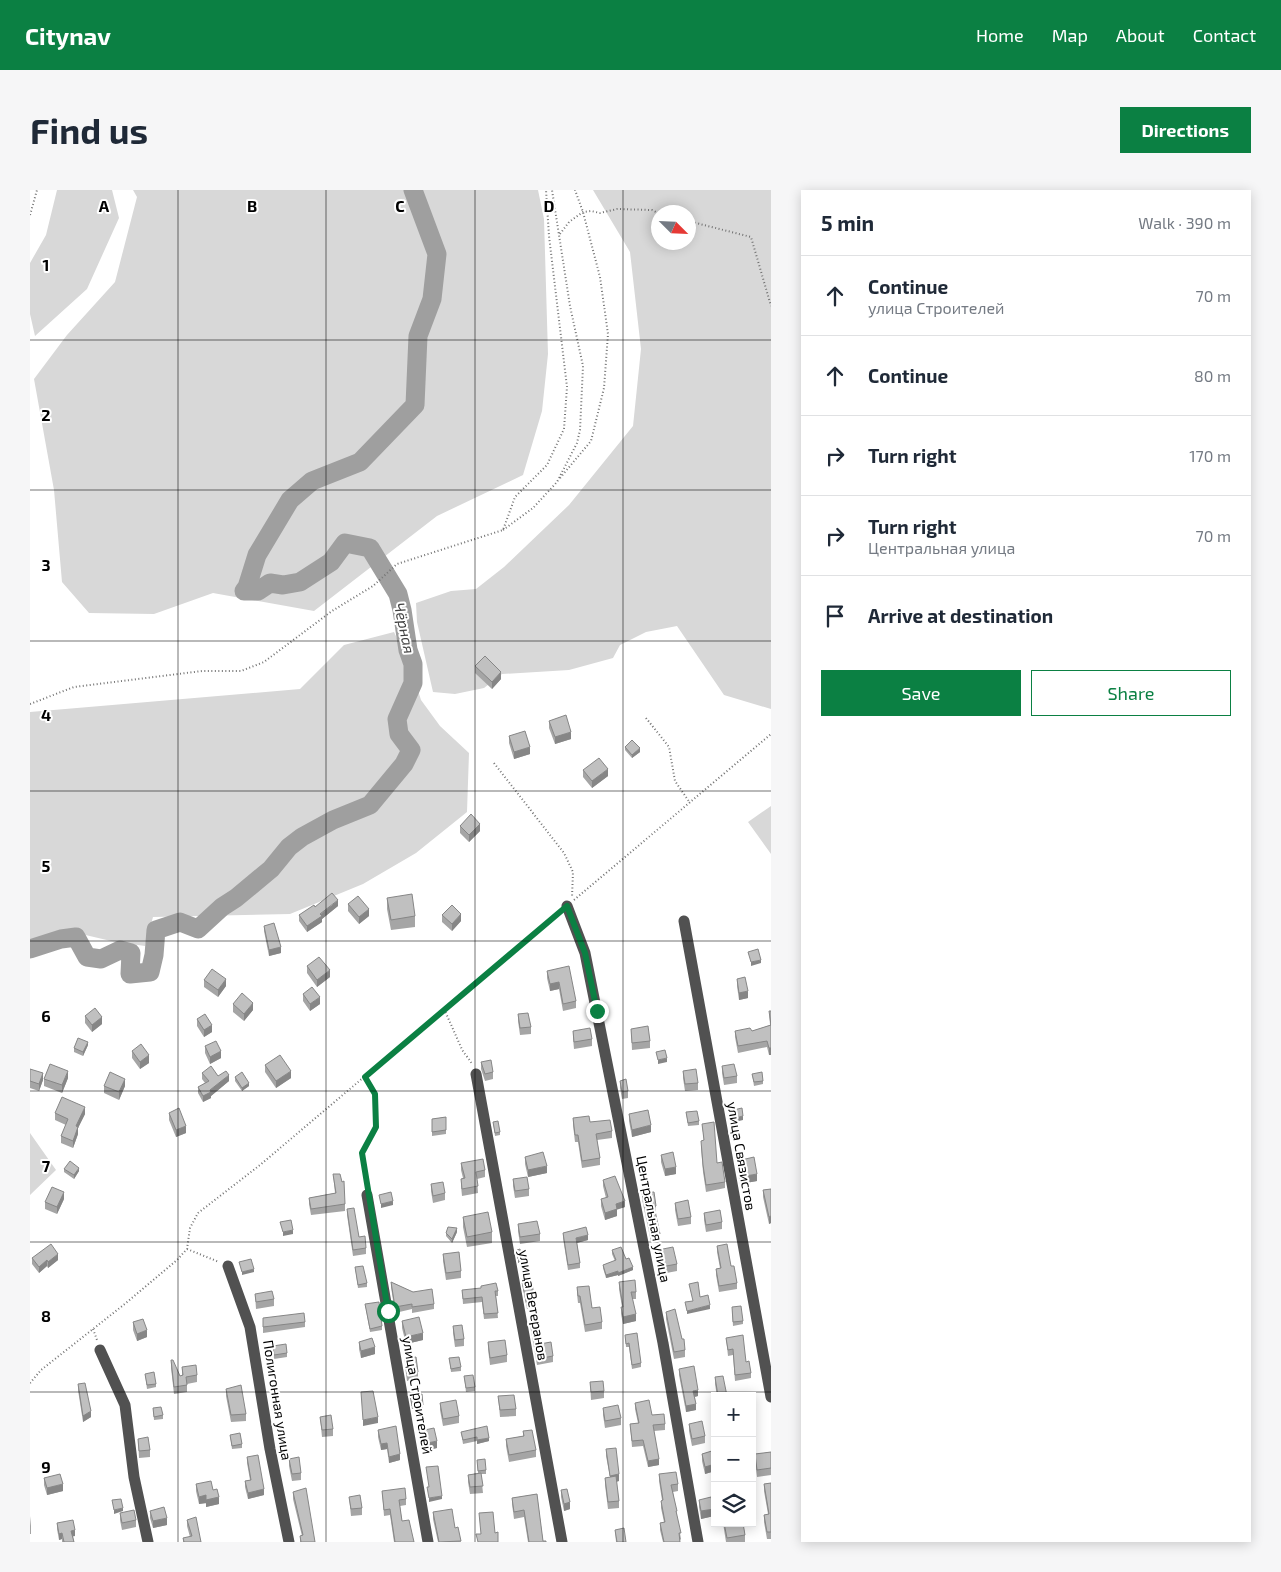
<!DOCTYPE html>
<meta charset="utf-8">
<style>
:root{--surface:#fff;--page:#f6f6f7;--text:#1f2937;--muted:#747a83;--line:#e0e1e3;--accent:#0b8043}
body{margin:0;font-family:"Exo 2",sans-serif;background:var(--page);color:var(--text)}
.controls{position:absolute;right:15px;bottom:15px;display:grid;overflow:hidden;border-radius:0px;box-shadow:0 2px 12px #0003}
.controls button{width:45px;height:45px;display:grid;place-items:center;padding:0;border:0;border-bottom:1px solid var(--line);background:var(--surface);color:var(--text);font:25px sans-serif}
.compass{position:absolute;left:621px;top:15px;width:45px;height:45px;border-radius:50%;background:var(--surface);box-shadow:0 2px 12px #0003;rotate:114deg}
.stop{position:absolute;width:15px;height:15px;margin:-11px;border:4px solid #0b8043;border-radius:50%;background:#fff}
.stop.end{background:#0b8043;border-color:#fff;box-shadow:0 1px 5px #0008}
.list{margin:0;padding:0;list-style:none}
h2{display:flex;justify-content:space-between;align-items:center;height:65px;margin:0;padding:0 20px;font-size:21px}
h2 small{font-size:16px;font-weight:400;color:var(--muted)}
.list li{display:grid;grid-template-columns:32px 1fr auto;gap:15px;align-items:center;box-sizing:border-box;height:80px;padding:0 20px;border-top:1px solid var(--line)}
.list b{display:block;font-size:19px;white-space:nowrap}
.list p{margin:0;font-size:16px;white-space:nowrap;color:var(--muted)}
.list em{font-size:16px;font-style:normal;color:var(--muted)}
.actions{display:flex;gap:10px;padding:15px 20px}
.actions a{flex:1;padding:11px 0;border:1px solid var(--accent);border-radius:0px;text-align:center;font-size:18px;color:var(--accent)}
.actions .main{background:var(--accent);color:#fff}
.icon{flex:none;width:28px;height:28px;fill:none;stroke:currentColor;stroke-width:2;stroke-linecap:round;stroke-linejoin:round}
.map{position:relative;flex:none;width:741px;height:1352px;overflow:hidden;border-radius:0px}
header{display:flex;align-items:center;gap:30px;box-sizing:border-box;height:70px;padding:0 25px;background:var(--accent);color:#fff}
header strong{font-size:24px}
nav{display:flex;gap:28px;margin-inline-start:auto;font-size:18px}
.intro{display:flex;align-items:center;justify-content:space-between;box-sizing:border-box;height:120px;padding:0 30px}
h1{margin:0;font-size:35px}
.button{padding:12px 22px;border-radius:0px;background:var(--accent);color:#fff;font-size:18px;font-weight:700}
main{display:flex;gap:30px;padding:0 30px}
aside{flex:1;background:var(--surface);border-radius:0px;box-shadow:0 2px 12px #0003}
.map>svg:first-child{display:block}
</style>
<header>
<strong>Citynav</strong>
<nav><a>Home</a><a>Map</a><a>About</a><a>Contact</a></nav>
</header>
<div class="intro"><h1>Find us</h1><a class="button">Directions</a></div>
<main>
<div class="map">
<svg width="741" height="1352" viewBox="0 0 741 1352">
<rect width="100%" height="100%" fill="#fff"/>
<!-- green -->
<path fill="#d8d8d8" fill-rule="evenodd" d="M27,0H82L89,28L57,99L5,146L0,124V73L16,45Z
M103,0H508L514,29L518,164L512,221L493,285L407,326L284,421L183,403L124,424L59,423L32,392L24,300L4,189L37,145L85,92L107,7Z
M563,0H741V519L694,505L647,436L616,442L590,455L583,468L539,480L472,484L454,498L425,504L403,502L387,432L386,413L421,401L446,399L474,377L539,315L603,236L611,159L600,62ZM628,22H658V52H628Z
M364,442L380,475L391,510L410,536L439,563L437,622L386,663L333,694L260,724L123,727L115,756L81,751L47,743L0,752V522L270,499L314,455Z
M741,616V664L718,632Z
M0,943L26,980L0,1005Z"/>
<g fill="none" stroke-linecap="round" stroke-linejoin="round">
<!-- river -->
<path stroke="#9f9f9f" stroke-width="19" d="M0,759L31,749L46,747L57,767L71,769L90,760L101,763L100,784L120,782L124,765L126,740L150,732L168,739L192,717L206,708L241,679L259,657L272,647L303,630L340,615L374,574L381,560L369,544L367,529L383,493V474L378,460L372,420L368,404L340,358L315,353L301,372L270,392L253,395L240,393L228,401H214L217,397L227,365L260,310L282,291L330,272L385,215L388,146L402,109L407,64L383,0"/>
<!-- path -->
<path stroke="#737373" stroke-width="2" stroke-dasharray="1 2.5" stroke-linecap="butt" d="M0,25L7,0
M658,31L721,47L741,116
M530,44L539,32L553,22L561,21L570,23L587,19L622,20L628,23
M530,288L561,251L574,198L578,144L570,87L553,22L545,0
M473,340L503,318L527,292L547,253L550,240L553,176L540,116L522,0
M0,514L44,497L172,481H211L234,472L302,421L343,396L367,374L473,340L485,307L517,275L534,239L537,197L519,46L516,0
M616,528L639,557L645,591L660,613
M464,573L534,663L543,682L542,707
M544,710L741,544
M414,819C420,832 425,844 431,857C433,863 439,868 442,874
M335,887L345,904L346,937L332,963L336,995
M157,1059L189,1072
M63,1139L67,1150
M0,1193L11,1180L96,1113L147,1070L157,1059L160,1038L168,1023L230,975L529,722"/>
<!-- minor -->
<path stroke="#515151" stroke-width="11" d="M537,716L555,763L633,1153L668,1352
M654,731L741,1207
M446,884L532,1352
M337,1005L398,1352
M198,1076L220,1137L240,1259L259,1352
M70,1160L95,1215L104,1287L118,1352"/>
</g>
<!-- wall -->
<path fill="#a5a5a5" d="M445,476L471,489L462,499L445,483Z
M519,531L541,549L525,554L519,538Z
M479,546L500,564L484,569L479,553Z
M595,557L610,562L602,568L595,560Z
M553,580L578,586L562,598L553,587Z
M430,636L450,641L439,652L430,643Z
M357,708L385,726V737L361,740L357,719Z
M318,714L339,726L329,734L318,721Z
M308,716L292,729V732L277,742L269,731V725L285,717Z
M412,725L431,731L422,741L412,732Z
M234,736L251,763L239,766L234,741Z
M277,776L300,787L287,797L277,783Z
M517,781L546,811V818L533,821L529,799L520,801L517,788Z
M707,789L718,808L709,810L707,796Z
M174,790L196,796L188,807L174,797Z
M273,804L290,814L280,821L273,811Z
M203,814L223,820L214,831L203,822Z
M739,821H741V865H739L737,857L708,863L705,847V841H722L740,835Z
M488,824L501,837V844L490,845L488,831Z
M55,826L72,834L62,842L55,833Z
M167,829L182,842L174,847L167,836Z
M601,839L620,851V858L602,860Z
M543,841L562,849V856L544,859L543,848Z
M58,855L53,866L44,862V858Z
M175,856L191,868L180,874L175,863Z
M102,861L119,873L110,879L102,868Z
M451,872L463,882V889L455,891L451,879Z
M235,875L261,888L246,898L235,882Z
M692,876L707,886V893L694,895L692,883Z
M0,879L13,890L9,901L0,898Z
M653,881L668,893V900L655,901L653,888Z
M172,883L188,886L199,891L181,906V908L173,912L168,903V897L175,893L172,889Z
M722,884L733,891V894L724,896Z
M205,887L219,896L212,901L205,891Z
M38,888L32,903L14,896V889Z
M590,891L598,901V908L592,909L590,898Z
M74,896H95L89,910L74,903Z
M656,922L669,931V935L658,936Z
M25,923L55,924L48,938V944L43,958L31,953V946L36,935L25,930Z
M139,923L156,943L146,947L139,930Z
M599,924L621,942L602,947L599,931Z
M416,927V944L402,946V929Z
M543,928L560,932L582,941V948L567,950L570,968V975L552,978L548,952H545L543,935Z
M463,932L470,942V945L465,946Z
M672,934L687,973L695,992V998L676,1002L673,982L671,957L674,951Z
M631,965L646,984L635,986L631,972Z
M495,967L517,983L498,987L495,974Z
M707,971L727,991L710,994L707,978Z
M431,973L455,980V987L447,989L448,1003L432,1006L431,996V989L433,988L431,980Z
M34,979L49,981L44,989L34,982Z
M303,984L315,1014V1021L281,1025L279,1014V1008L305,1003Z
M483,989L499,999V1006L485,1008L483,996Z
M573,990L595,1017L587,1019V1026L575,1030L571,1016V1009L576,1008L573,996Z
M401,994L415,1003V1010L403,1013L401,1001Z
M741,999V1033L739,1034L733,1007V1000Z
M612,1003L626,1016L625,1022L630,1050L621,1052L612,1009Z
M34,1009L27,1024L15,1019V1012Z
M645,1013L661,1027V1034L648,1036L645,1020Z
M317,1019L329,1047L336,1058V1064L323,1066L317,1025Z
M674,1023L692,1032V1039L676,1042L674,1030Z
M433,1027L462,1042V1053L437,1057L433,1037Z
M488,1034L510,1044V1051L490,1054L488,1041Z
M427,1042L422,1053L416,1046V1043Z
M533,1043L558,1050L547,1053L550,1073V1078L538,1080L533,1048Z
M687,1056L701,1076L707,1093V1099L689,1102L686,1085V1079L690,1078L687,1062Z
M582,1060L603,1080L588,1086V1085L576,1088L573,1078V1075L585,1071L582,1064Z
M628,1060L647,1074V1081L631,1084L628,1067Z
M413,1064L431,1081V1088L416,1090L413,1071Z
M2,1068L28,1070L18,1078L17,1076L9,1083L2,1074Z
M325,1077L337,1093V1097L328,1098Z
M361,1092L383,1102L404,1114V1119L382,1123V1119L365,1123L361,1097Z
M492,1092L503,1100V1104H502L504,1118L497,1119Z
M589,1092L606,1102V1109H602L606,1131L593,1134L591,1124V1117H592L589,1099Z
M547,1097L572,1132V1139L555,1142L550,1113H548L547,1104Z
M432,1100L468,1101V1106H466L468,1128L454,1129L452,1112L433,1114Z
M225,1104L244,1109V1116L226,1119Z
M335,1114L352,1136V1140L340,1142Z
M702,1120L713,1131V1134L703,1136Z
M636,1122L652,1149L655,1160V1167L644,1169L636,1129Z
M233,1128L275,1132V1137L233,1143Z
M500,1129L510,1154L523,1166V1172L507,1175L500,1135Z
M372,1131L393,1150L376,1154L372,1138Z
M103,1132L117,1147L107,1151L103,1140Z
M423,1136L434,1149V1156L425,1157L423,1143Z
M595,1145L611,1173V1177L602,1179L599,1157H596Z
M696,1148L716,1172L721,1183V1188L705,1191L703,1165L698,1166Z
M329,1152L345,1164L331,1168L329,1159Z
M458,1152L477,1165V1172L460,1175L458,1159Z
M243,1156L257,1163V1167L244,1169Z
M419,1168L431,1177V1181L421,1182Z
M375,1169L388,1182V1189L377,1191L375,1176Z
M141,1170L150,1186L152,1185V1177L167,1185V1192L157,1194V1202L144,1204L141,1178Z
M649,1179L668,1206L665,1207L666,1220L656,1222L649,1185Z
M115,1184L126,1194V1197L117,1199Z
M434,1186L445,1197V1201L436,1202Z
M685,1187L697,1206H687L685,1194Z
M560,1192L574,1201V1208L561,1210Z
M48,1194L61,1227L53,1232L48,1200Z
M196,1199L216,1224V1231L201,1232L196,1206Z
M392,1204L393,1218L382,1219L380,1205Z
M468,1206L486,1219V1226L470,1227Z
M410,1213L429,1226V1233L413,1236L410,1220Z
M605,1213L622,1225L635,1234V1240L624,1241L629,1275L618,1277L613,1256L602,1257L600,1234L608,1233L605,1219Z
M123,1218L133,1225V1229L124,1230Z
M573,1218L591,1228V1235L575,1238L573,1225Z
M290,1227L303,1239V1246L292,1247Z
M659,1234L675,1246V1253L662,1256L659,1241Z
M348,1240L370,1270L359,1273L357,1259L351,1260L348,1247Z
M390,1241L407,1258L393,1261L390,1248Z
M493,1241L506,1260V1267L479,1272L476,1256V1249L493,1246Z
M431,1242L459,1251L447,1254V1251L433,1254Z
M200,1245L212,1254V1258L202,1259Z
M108,1249L120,1260V1267L109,1268Z
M576,1259L589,1291L586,1292L589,1311V1318L578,1319L575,1295V1288L580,1287L576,1266Z
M685,1260V1281L675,1284L672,1271V1264Z
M741,1262V1285L727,1287L725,1271V1264Z
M217,1267L234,1305L218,1309L215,1297V1291L220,1290L217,1273Z
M259,1269L271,1283V1290L262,1291L259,1276Z
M447,1270L456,1280V1284H451L453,1303L440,1304L438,1292V1285L448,1283Z
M629,1284L648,1294V1301L643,1302L651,1349L650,1350V1352H633L630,1340V1333L634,1332L631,1318V1311L632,1310L629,1291Z
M14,1288L33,1301L17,1305L14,1295Z
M741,1293V1349H737L734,1332V1325L738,1324L734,1301V1294Z
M166,1294L183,1300L189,1314L176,1317V1313L169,1314L166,1301Z
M531,1300L540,1319L534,1321L531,1307Z
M352,1301L376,1309V1315L370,1316L372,1331L384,1352H364L360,1325L354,1326Z
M263,1302L285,1352H270V1346H272L263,1309Z
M507,1304L513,1351L516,1352H498L494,1327L484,1329L482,1314V1308Z
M319,1307L332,1318V1325L321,1326Z
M669,1310L684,1326L671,1329L669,1317Z
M120,1321L137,1335L123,1338L120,1328Z
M403,1322L425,1338L431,1352H408L403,1329Z
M90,1323L106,1330V1337L92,1340L90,1330Z
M0,1326L1,1336V1344H0Z
M157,1330L171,1352H153V1348L160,1347L157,1336Z
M27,1333L45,1346H43L44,1352H32V1349L29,1350L27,1339Z
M693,1333H713L715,1345V1352H696Z
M585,1340L596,1352H586Z"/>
<!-- shaded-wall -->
<path fill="#868686" d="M471,482V489L462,499V492Z
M541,542V549L525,554V547Z
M500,557V564L484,569V562Z
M610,558V562L602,568V565Z
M578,579V586L562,598V591Z
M450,634V641L439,652V645Z
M308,710V716L292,729V732L277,742V736Z
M339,719V726L329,734V727Z
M431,724V731L422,741V734Z
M251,757V763L239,766V760Z
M731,770V773L721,776V772Z
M300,780V787L287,797V790Z
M196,789V796L188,807V800Z
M529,792V799L520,801V794Z
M718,801V808L709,810V803Z
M290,807V814L280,821V814Z
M223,813V820L214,831V824Z
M72,827V834L62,842V835Z
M182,835V842L174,847V840Z
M58,852V855L53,866V862Z
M739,858H741V865H739Z
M191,861V868L180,874V867Z
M119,865V873L110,879V872Z
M637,868V872L628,874V870Z
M38,881V888L32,903V895Z
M261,881V888L246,898V891Z
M13,883V890L9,901V894Z
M199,885V891L181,906V908L173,912V906Z
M95,889V896L89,910V902Z
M219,893V896L212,901V898Z
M55,917V924L48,938V944L43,958V951L46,936Z
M713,926V930L701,933V929Z
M621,935V942L602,947V940Z
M156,936V943L146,947V940Z
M517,976V983L498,987V980Z
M646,977V984L635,986V979Z
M49,978V981L44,989V985Z
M727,984V991L710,994V987Z
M34,1002V1009L27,1024V1017Z
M363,1011V1015L351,1018V1014Z
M595,1011V1017L586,1020V1014Z
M587,1019V1026L575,1030V1023Z
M741,1026V1033L739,1034V1027Z
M427,1038V1042L422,1053V1049Z
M263,1040V1044L253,1046V1042Z
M630,1044V1050L621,1052V1046Z
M558,1045V1050L546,1053V1048Z
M28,1064V1070L18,1078V1072Z
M488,1069H491V1072L488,1073Z
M17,1070V1076L9,1083V1077Z
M603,1077V1080L588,1086V1083Z
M224,1079V1082L212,1085V1082Z
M588,1081V1085L576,1088V1085Z
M680,1115V1119L657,1124V1121Z
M606,1124V1131L593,1134V1127Z
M117,1140V1147L107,1151V1144Z
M393,1143V1150L376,1154V1147Z
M345,1157V1164L331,1168V1161Z
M668,1200V1206L663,1207V1201Z
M666,1214V1220L656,1222V1216Z
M61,1221V1227L53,1232V1226Z
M348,1227V1233L333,1236V1230Z
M459,1248V1251L447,1254V1250Z
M407,1251V1258L393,1261V1254Z
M357,1253V1259L351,1260V1254Z
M370,1264V1270L359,1273V1267Z
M629,1269V1275L618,1277V1271Z
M685,1274V1281L675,1284V1277Z
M589,1284V1291L580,1293V1286Z
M33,1294V1301L17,1305V1298Z
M234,1299V1305L218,1309V1303Z
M176,1305V1313L169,1314V1307Z
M412,1306V1309L399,1312V1308Z
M189,1307V1314L176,1317V1310Z
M540,1312V1319L534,1321V1314Z
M93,1318V1321L84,1324V1320Z
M684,1319V1326L671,1329V1321Z
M137,1328V1335L123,1338V1331Z
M45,1340V1346L41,1347V1341Z
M32,1343V1349L29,1350V1344Z"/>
<!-- building -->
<path fill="#c0c0c0" stroke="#868686" d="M455,466L471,482L462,492L445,476Z
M536,525L541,542L525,547L519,531Z
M495,541L500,557L484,562L479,546Z
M602,550L610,558L602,565L595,557Z
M569,568L578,579L562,591L553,580Z
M441,624L450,634L439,645L430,636Z
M302,703L308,710L290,724L292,726L277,736L269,725L284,715L285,717Z
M382,704L385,726L361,730L357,708Z
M328,706L339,719L329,727L318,714Z
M422,715L431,724L422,734L412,725Z
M244,733L251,757L239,760L234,736Z
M728,759L731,770L721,772L718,762Z
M289,767L300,780L287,790L277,776Z
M539,776L546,811L533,814L529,792L520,794L517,781Z
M182,779L196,789L188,800L174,790Z
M715,787L718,801L709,803L707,789Z
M282,797L290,807L280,814L273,804Z
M212,803L223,813L214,824L203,814Z
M65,818L72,827L62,835L55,826Z
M739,821H741V858H739L737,851L708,856L705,841L720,838L722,841L741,835Z
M498,823L501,837L490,838L488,824Z
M175,824L182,835L174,840L167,829Z
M618,836L620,851L602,853L601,839Z
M560,838L562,849L544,852L543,841Z
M48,848L58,852L53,862L44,858Z
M186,851L191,861L180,867L175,856Z
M111,854L119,865L110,872L102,861Z
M635,860L637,868L628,870L626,862Z
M250,865L261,881L246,891L235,875Z
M461,870L463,882L455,884L451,872Z
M20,874L38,881L32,895L14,889Z
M704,874L707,886L694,888L692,876Z
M181,876L188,886L196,881L199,885L180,900L181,902L173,906L168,897L179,891L172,883Z
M0,879L13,883L9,894L0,891Z
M666,879L668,893L655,894L653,881Z
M80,882L95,889L89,902L74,896Z
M212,882L219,893L212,898L205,887Z
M732,882L733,891L724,892L722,884Z
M596,889L598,901L592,902L590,891Z
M32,907L55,917L46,936L48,937L43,951L31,946L38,929L25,923Z
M149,918L156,936L146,940L139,923Z
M712,918L713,926L701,929L699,921Z
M618,920L621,935L602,940L599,924Z
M667,921L669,931L658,933L656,922Z
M559,926L560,932L580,930L582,941L566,944L570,968L552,971L548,945H545L543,928Z
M416,927V940L402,942V929Z
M468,931L470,942L465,943L463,932Z
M684,932L687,973L692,972L695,992L676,995L673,975L671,951L674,950L672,934Z
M513,962L517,976L498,980L495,967Z
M643,962L646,977L635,979L631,965Z
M724,967L727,984L710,987L707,971Z
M453,969L455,980L446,982L448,996L432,999L431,989L435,988L431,973Z
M40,971L49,978L44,985L34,979Z
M303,984H310L312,992L314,991L315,1014L281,1019L279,1008L306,1003Z
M585,986L595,1011L586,1014L587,1019L575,1023L571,1009L578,1007L573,990Z
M497,987L499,999L485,1001L483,989Z
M413,992L415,1003L403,1006L401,994Z
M22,997L34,1002L27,1017L15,1012Z
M741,999V1026L739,1027L733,1000Z
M361,1002L363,1011L351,1014L349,1005Z
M624,1002L626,1016H624L630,1044L621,1046L612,1003Z
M658,1010L661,1027L648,1029L645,1013Z
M324,1018L329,1047L335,1046L336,1058L323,1060L317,1019Z
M690,1020L692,1032L676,1035L674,1023Z
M458,1022L462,1042L437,1047L433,1027Z
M261,1030L263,1040L253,1042L250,1032Z
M507,1031L510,1044L490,1047L488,1034Z
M418,1037L427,1038L422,1049L416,1043Z
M556,1037L558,1045L546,1048L550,1073L538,1075L533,1043Z
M21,1054L28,1064L18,1072L17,1070L9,1077L2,1068Z
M697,1054L701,1076H704L707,1093L689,1096L686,1079L691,1078L687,1056Z
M591,1057L596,1069L599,1068L603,1077L588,1083V1081L576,1085L573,1075L586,1070L582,1060Z
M643,1057L647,1074L631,1077L628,1060Z
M490,1059L491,1069H488L487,1060Z
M429,1062L431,1081L416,1083L413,1064Z
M221,1069L224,1079L212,1082L209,1072Z
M333,1076L337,1093L328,1095L325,1077Z
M605,1090L606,1102H601L606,1124L593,1127L591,1117H593L589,1092Z
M502,1091L503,1100H501L504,1115L497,1116L492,1092Z
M361,1092L383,1102L402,1099L404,1114L382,1117V1114L365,1117Z
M668,1092L670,1107L678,1105L680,1115L657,1121L655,1112L663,1111L659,1094Z
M466,1093L468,1101H465L468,1123L454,1124L452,1107L433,1109L432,1100L451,1098V1096Z
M559,1096L562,1118L570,1117L572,1132L555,1135L550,1106H548L547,1097Z
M242,1101L244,1109L226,1112L225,1104Z
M349,1112L352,1136L340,1139L335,1114Z
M711,1116L713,1131L703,1132L702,1117Z
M645,1119L652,1149H654L655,1160L644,1162L636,1122Z
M274,1123L275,1132L233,1137V1128Z
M389,1127L393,1143L376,1147L372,1131Z
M507,1128L510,1154L521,1152L523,1166L507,1169L500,1129Z
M113,1129L117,1140L107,1144L103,1132Z
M432,1135L434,1149L425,1150L423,1136Z
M607,1143L611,1173L602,1175L599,1153L596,1154L595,1145Z
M713,1145L716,1172L719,1171L721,1183L705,1185L703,1159L698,1160L696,1148Z
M342,1148L345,1157L331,1161L329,1152Z
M475,1150L477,1165L460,1168L458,1152Z
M256,1154L257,1163L244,1165L243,1156Z
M386,1167L388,1182L377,1184L375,1169Z
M429,1167L431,1177L421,1179L419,1168Z
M141,1170H143L150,1186L153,1185L152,1177L166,1175L167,1185L156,1187L157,1195L144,1197Z
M664,1176L668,1200L663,1201L666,1214L656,1216L649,1179Z
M124,1182L126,1194L117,1195L115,1184Z
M443,1185L445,1197L436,1198L434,1186Z
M693,1186L697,1206H688L685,1187Z
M573,1191L574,1201L561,1202L560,1192Z
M55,1193L61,1221L53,1226L48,1194Z
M211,1195L216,1224L201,1225L196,1199Z
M343,1201L348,1227L333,1230L331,1202Z
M392,1204L393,1215L382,1216L380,1205Z
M484,1205L486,1219L470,1220L468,1206Z
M426,1210L429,1226L413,1229L410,1213Z
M619,1210L622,1225L634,1224L635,1234L623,1235L629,1269L618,1271L613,1250L602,1251L600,1234L609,1233L605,1213Z
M588,1215L591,1228L575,1231L573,1218Z
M131,1217L133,1225L124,1227L123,1218Z
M301,1225L303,1239L292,1240L290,1227Z
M672,1231L675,1246L662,1249L659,1234Z
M366,1236L370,1264L359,1267L357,1253L351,1254L348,1240Z
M457,1236L459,1248L447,1250V1247L433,1250L431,1242Z
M404,1238L407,1251L393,1254L390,1241Z
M502,1240L506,1260L479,1265L476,1249L494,1246L493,1241Z
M210,1243L212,1254L202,1256L200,1245Z
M118,1247L120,1260L109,1261L108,1249Z
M586,1258L589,1284L580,1286L576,1259Z
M685,1260V1274L675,1277L672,1264Z
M741,1262V1278L727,1280L725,1264Z
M228,1265L234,1299L218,1303L215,1291L221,1290L217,1267Z
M269,1267L271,1283L262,1284L259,1269Z
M455,1269L456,1280L448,1281L447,1270Z
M408,1276L412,1306L399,1308L397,1297H399L396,1277Z
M646,1282L648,1294L641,1295L647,1321H646L651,1343H649L650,1352H634L630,1333L635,1332L631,1311L633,1310L629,1284Z
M451,1283L453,1296L440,1297L438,1285Z
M30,1284L33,1294L17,1298L14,1288Z
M586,1286L589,1311L578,1312L575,1288Z
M181,1291L183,1300L187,1299L189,1307L176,1310V1305L169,1307L166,1294Z
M741,1293V1342H737L734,1325L739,1324L734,1294Z
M276,1298L285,1352H271L270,1346L273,1345L263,1302Z
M375,1298L376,1309L369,1310L372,1331L379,1330L384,1352H365L360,1319L354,1320L352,1301Z
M537,1299L540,1312L534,1314L531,1300Z
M507,1304L513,1351H516V1352H499L494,1320L484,1322L482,1308Z
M330,1305L332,1318L321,1319L319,1307Z
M681,1307L684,1319L671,1321L669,1310Z
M91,1309L93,1318L84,1320L82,1310Z
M134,1317L137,1328L123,1331L120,1321Z
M422,1319L425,1338L428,1337L431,1351L409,1352L403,1322Z
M104,1320L106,1330L92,1333L90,1323Z
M463,1322L465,1343L468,1342V1352H448L446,1344H451L449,1323Z
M166,1327L171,1352H154L153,1348L162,1346L157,1330Z
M43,1330L45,1340L41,1341L44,1352H34L32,1343L29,1344L27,1333Z
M694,1333H713L715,1345L697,1348Z
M594,1338L596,1352H587L585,1340Z"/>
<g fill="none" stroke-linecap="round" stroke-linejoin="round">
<!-- route -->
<path stroke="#0b8043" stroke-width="6" d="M358,1121L332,963L346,937L345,904L335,887L537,716L555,763L567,821"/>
</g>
<!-- grid -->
<path fill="none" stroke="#000" stroke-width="1" stroke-opacity="0.55" d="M148,0V1352M296,0V1352M445,0V1352M593,0V1352M0,150H741M0,300H741M0,451H741M0,601H741M0,751H741M0,901H741M0,1052H741M0,1202H741"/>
<g text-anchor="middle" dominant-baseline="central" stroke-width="4" stroke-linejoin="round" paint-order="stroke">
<!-- street labels -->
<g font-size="14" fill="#000" stroke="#fff">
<text transform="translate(712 966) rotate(80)">улица Связистов</text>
<text transform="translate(624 1029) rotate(79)">Центральная улица</text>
<text transform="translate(504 1115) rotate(80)">улица Ветеранов</text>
<text transform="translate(388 1205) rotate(80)">улица Строителей</text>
<text transform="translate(248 1210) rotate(81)">Полигонная улица</text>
</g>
<!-- water labels -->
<g font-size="15" font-style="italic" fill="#404040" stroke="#fff">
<text transform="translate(375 438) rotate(78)">Чёрная</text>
</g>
</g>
<g font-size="16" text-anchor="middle" font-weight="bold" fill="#000" stroke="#fff" stroke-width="4" stroke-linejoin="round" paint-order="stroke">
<text x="74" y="22">A</text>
<text x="222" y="22">B</text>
<text x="370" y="22">C</text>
<text x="519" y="22">D</text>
<text x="16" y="81">1</text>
<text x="16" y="231">2</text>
<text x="16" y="381">3</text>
<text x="16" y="531">4</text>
<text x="16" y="682">5</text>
<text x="16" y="832">6</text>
<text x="16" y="982">7</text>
<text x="16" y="1132">8</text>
<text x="16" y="1283">9</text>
</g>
</svg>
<div class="controls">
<button>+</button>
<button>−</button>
<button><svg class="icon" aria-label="layers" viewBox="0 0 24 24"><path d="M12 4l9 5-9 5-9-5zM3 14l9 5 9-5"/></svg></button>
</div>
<svg class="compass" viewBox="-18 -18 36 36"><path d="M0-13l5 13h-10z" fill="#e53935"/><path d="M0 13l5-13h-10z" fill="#747a83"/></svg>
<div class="stop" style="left:358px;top:1121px"></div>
<div class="stop end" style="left:567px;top:821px"></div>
</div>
<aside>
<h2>5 min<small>Walk · 390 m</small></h2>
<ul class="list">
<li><svg class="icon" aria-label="ahead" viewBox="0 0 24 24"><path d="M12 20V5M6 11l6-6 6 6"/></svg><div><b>Continue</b><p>улица Строителей</p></div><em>70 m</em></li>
<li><svg class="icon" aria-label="ahead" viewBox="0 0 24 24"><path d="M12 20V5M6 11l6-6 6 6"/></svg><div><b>Continue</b></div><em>80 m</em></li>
<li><svg class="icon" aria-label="right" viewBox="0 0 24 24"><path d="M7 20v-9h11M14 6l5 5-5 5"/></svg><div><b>Turn right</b></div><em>170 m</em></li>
<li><svg class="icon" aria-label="right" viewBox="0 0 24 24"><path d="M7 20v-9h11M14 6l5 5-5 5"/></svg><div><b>Turn right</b><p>Центральная улица</p></div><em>70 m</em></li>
<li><svg class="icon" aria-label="arrive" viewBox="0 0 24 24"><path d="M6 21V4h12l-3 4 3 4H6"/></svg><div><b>Arrive at destination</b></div></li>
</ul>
<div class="actions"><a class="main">Save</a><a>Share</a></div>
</aside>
</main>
